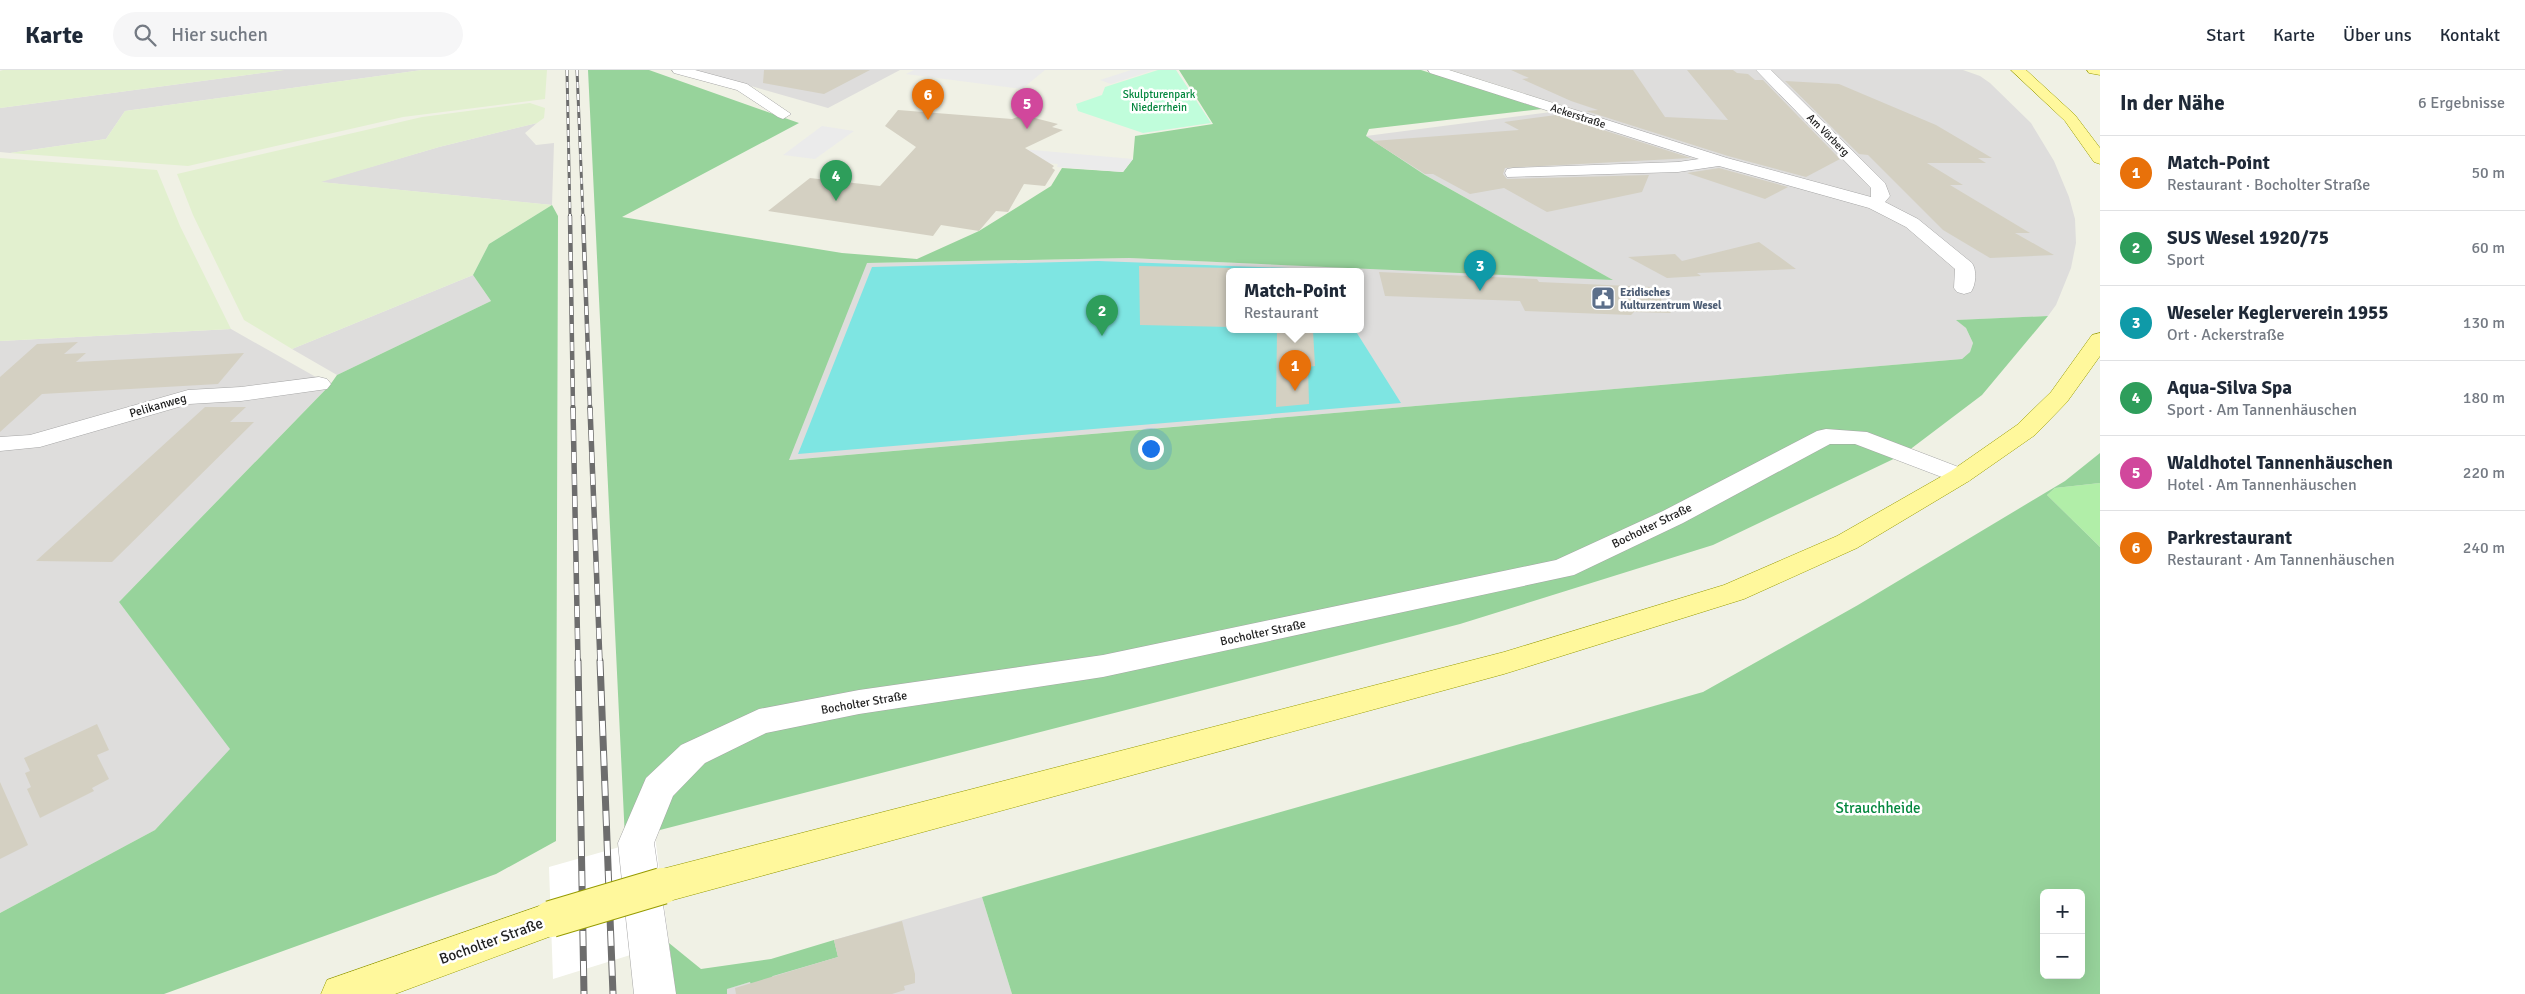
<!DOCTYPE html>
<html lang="de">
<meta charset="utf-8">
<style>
:root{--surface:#fff;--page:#f6f6f7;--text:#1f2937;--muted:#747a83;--line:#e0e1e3;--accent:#cf4b00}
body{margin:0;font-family:Signika,sans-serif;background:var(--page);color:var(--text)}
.controls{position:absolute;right:15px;bottom:15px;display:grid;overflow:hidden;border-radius:8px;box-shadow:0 5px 20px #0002}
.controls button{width:45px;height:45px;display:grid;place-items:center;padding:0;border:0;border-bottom:1px solid var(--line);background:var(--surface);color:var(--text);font:25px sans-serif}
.you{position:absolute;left:1150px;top:378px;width:18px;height:18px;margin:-12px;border:4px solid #fff;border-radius:50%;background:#1a73e8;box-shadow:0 0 0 8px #1a73e833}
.badge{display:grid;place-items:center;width:32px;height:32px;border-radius:50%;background:var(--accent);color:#fff;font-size:16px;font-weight:700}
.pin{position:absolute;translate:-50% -41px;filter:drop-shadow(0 1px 2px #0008)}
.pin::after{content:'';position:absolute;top:26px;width:18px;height:15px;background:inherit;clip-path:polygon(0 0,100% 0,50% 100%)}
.popup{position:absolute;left:1226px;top:198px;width:138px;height:65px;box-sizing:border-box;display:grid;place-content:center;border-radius:8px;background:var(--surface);filter:drop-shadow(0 1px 4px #0005);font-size:16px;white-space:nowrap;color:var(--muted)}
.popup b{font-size:19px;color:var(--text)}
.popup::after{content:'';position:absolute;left:50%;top:100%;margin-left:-10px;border:10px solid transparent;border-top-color:var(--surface)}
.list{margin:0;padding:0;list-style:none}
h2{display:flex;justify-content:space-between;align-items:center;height:65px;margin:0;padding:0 20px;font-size:21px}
h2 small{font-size:16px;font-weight:400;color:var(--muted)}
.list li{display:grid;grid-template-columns:32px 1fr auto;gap:15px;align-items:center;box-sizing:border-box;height:75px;padding:0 20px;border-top:1px solid var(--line)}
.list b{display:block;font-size:19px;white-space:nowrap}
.list p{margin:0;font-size:16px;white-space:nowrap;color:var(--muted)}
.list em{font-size:16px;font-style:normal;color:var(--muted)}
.icon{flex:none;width:28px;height:28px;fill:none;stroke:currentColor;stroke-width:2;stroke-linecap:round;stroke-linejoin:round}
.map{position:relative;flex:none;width:2100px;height:924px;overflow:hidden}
header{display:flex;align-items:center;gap:30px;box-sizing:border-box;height:70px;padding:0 25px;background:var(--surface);border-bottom:1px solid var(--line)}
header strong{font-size:24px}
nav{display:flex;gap:28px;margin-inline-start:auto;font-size:18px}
.search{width:350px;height:45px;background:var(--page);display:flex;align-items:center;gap:12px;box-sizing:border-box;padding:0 18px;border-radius:28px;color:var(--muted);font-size:19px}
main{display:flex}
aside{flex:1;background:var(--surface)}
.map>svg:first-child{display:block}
</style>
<header>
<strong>Karte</strong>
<div class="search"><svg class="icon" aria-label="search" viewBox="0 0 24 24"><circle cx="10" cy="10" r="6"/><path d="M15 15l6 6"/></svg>Hier suchen</div>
<nav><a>Start</a><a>Karte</a><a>Über uns</a><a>Kontakt</a></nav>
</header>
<main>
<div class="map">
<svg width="2100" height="924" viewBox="0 0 2100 924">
<rect width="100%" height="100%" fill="#f0f1e5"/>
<!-- residential -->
<path fill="#dedddc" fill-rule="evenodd" d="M284,0H422L125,41L106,69L10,83L0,82V38Z
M695,0H900L828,38Z
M1451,0H1963L1980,6L1990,13L2031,53L2054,91L2069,127L2075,149L2076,173L2071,198L2056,235L2048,246L1957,250L1966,258L1973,273L1970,282L1962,289L788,390L866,193L1129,188L1611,209L1425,105L1366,66L1574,39ZM1230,202H1360V260H1230Z
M537,53L525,63L536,75L554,73L552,135L319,112L439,77Z
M473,205L491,231L337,305L292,279Z
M231,259L330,315L119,532L231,679L155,760L0,843V271Z
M982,827L1012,924H727L726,919L837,887L834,870Z"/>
<!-- farmland -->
<path fill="#e2f0cf" d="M3,0H284L0,38V1Z
M422,0H547L545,29L403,47L188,96L10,83L106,69L125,41Z
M530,33L545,38L544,48L537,53L439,77L321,112L552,135L489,174L473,205L292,279L244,250L193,145L177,104L422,47Z
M0,88L157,100L180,156L231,259L0,271Z"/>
<!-- grass -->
<path fill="#b1eea8" d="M2100,413V477L2047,425L2055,418Z"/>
<!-- forest -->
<path fill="#97d39b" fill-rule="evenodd" d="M588,0H649L799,53L622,147L842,183L917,189L979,161L1051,116L1062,98L1123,102L1133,89L1135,66L1213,54L1179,0H1421L1542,39L1369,59L1366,66L1425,105L1613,210L1129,188L867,193L789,390L1962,289L1970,282L1973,273L1966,258L1956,250L2048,246L1982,325L1904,384L1713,475L1460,554L625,769Z
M552,135L558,146L556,771L496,804L164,924H0V843L155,760L230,679L119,532L330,315L337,305L491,231L473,205L489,174Z
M2100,383V413L2055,418L2047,425L2100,477V924H1012L982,827L1703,622L1858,535L2065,411ZM2044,823H2081V905H2044Z
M834,870L838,887L773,906L754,923L750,912L727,919V924H676L669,873L701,899L771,889Z"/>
<!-- park -->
<path fill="#c0fddb" d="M1158,0H1176L1211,53L1143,63L1078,41L1076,34L1102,25L1105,17Z"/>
<!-- pitch -->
<path fill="#7ee5e2" d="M1098,191L1316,199L1319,202H1230V260H1355L1401,333L798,384L872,197Z"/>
<!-- parking -->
<path fill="#ebebeb" d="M914,0H1045L1022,19L906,4Z
M1131,0H1154L1111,14L1100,10Z
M822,56L854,61L815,89L783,85Z
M1000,77L1133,89L1123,102L1057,97L1058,94L1031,92Z"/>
<!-- pier -->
<path fill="#fff" d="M655,767L669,873L553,909L549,797Z"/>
<!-- building -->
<path fill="#d4d0c2" d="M764,0H870L824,24L763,13Z
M1511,0H1633L1665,47L1728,50L1687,0H1733L1737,3L1748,4L1755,10H1763L1840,89L1806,107L1728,86L1586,41L1598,40L1571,31L1522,9L1529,8Z
M1785,11L1839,14L1936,55L1992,88H1978L1986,93H1927L1963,115H1950L2030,163H2015L2054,185L1990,188L1943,160L1868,85L1859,84Z
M898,40L1012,49L1023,45L1058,54L1052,57L1063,60L1025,78L1054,96L1052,98L1055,100L1045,116L1024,114L1008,142L996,141L979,161L941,155L933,166L768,141L810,108L880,116L916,77L885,56Z
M1556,45L1691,88L1505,98L1503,104L1507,109L1649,105L1642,122L1547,142L1504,118L1470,124L1433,104H1425L1373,71L1519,60L1504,52Z
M1719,98L1788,117L1765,129L1687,103Z
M1759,172L1796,199L1697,203L1701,206L1667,208L1628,187L1675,184L1682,191Z
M1139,196L1230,198V257L1140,255Z
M1379,202L1537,209L1539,212L1652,217L1671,243L1634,242L1631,245L1525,241L1520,231L1385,226Z
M1277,260H1313L1315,296L1308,297L1309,334L1276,337Z
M78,272L64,284L86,283L76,292L244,283L218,314L42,324L0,362V307L37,274Z
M205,337H246L230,352H254L112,492L36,491Z
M97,654L109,680L97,685L109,709L92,718L94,721L40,748L27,719L31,717L25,703L30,701L24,688Z
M0,712L28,775L0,789Z
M902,851L915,904V913L904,916L905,920L892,924H736L735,918L838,887L834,870Z"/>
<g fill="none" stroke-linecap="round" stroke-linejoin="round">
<!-- minor casing -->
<g stroke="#a6a6a6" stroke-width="1">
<path id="minor" d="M672,0H695L747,14L791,44L783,49L778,47L737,20L674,3Z
M1428,0H1449L1727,88L1871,127V118L1756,0H1771L1885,113L1890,126L1885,132L1918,149L1972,193C1977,200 1976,215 1971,222L1964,224L1957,222L1954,218L1955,199L1906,157L1869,138L1719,96L1678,102L1507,107L1505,103L1507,99L1513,98L1678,92L1699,89L1430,3Z
M319,307L327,309L331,314L327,319L241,331L189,334L40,377L0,381V367L30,365L188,320L241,317Z
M1826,359L1867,362L1969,401L1973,406L1969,411L1960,414L1855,374H1830L1683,453L1574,505L1103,607L859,644L766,663L705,693L673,726L654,773L676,924H634L618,773L646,708L681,675L759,639L859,620L1103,585L1556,490L1663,441L1817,361Z"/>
</g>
<!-- major casing -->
<g stroke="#969b00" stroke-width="1">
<path id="major" d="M2011,0H2026L2075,45L2100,78V94L2094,92L2065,51Z
M2087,0H2100V5L2089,3Z
M2100,263V286L2067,332L2035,365L1969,411L1857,478L1744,529L1504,604L662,833L649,828L643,816L649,804L662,799L1504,582L1724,515L1837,466L1951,401L2017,355L2051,322L2092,265Z
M551,832L565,837L570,849L565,861L395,924H321L327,910Z"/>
</g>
<!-- minor -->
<use href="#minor" fill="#fff" fill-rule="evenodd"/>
<!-- major -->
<use href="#major" fill="#fff89c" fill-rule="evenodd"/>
<!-- rail-far3 casing -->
<g stroke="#6d6d6d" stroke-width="3">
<path id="rail-far3" d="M567,0L570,147
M577,0L583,147"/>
</g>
<!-- rail-far2 casing -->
<g stroke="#6d6d6d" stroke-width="4.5">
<path id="rail-far2" d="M570,146L573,339
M583,146L590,339"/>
</g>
<!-- rail-far1 casing -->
<g stroke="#6d6d6d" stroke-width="5.5">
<path id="rail-far1" d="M573,338L578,592
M590,338L600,592"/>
</g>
<!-- rail casing -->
<g stroke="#6d6d6d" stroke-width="7">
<path id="rail" d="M578,591L584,924
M600,591L613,924"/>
</g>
<!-- rail-far3 -->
<use href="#rail-far3" stroke="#fff" stroke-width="2" stroke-dasharray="6" stroke-linecap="butt"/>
<!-- rail-far2 -->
<use href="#rail-far2" stroke="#fff" stroke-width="3" stroke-dasharray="9" stroke-linecap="butt"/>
<!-- rail-far1 -->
<use href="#rail-far1" stroke="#fff" stroke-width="4" stroke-dasharray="11" stroke-linecap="butt"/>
<!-- rail -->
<use href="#rail" stroke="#fff" stroke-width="5" stroke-dasharray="15" stroke-linecap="butt"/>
<!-- major-bridge casing -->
<g stroke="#969b00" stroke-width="38" stroke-linecap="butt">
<path id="major-bridge" d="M551,849L662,816"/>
</g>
<!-- major-bridge -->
<use href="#major-bridge" stroke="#fff89c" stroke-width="36"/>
</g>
<!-- icons -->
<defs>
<g id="civic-square" transform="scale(1.25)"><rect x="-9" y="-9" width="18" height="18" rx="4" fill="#5c6f8a" stroke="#fff"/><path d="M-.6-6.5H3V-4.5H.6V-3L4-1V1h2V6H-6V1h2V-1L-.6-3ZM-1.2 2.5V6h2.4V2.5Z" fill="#fff"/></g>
</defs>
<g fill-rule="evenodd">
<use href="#civic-square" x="1603" y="228"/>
</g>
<g text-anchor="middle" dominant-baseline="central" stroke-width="5" stroke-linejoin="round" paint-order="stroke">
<!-- far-park labels -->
<g font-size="11" fill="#04873e" stroke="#fff">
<text x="1159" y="24">Skulpturenpark<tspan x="1159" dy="13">Niederrhein</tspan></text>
</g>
<!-- far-street labels -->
<g font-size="11" fill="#1f1f1f" stroke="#fff">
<text transform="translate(1578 46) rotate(18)">Ackerstraße</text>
<text transform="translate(1828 65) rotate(45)">Am Vörberg</text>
</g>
<!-- far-service labels -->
<g font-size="11" font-weight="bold" fill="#4e5e75" stroke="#fff" text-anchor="start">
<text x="1620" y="222">Ezidisches<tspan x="1620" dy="13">Kulturzentrum Wesel</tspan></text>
</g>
<!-- street labels -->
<g font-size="12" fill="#1f1f1f" stroke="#fff">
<text transform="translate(158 336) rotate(-16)">Pelikanweg</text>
<text transform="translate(1652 456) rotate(-26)">Bocholter Straße</text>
<text transform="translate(1263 563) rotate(-12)">Bocholter Straße</text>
<text transform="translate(864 633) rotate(-10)">Bocholter Straße</text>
</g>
<!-- near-park labels -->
<g font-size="15" fill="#04873e" stroke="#fff">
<text x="1878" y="738">Strauchheide</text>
</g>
<!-- near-street labels -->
<g font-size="15" fill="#1f1f1f" stroke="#fff">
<text transform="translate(491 871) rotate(-20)">Bocholter Straße</text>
</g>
</g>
</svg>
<div class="controls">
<button>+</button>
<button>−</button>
</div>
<div class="you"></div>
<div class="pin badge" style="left:1295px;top:321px;background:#e8710a">1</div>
<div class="popup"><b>Match-Point</b>Restaurant</div>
<div class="pin badge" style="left:1102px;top:266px;background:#2e9e5b">2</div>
<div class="pin badge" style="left:1480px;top:221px;background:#0f9aa8">3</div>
<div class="pin badge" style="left:836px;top:131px;background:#2e9e5b">4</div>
<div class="pin badge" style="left:1027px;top:59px;background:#d1479c">5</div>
<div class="pin badge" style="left:928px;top:50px;background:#e8710a">6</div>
</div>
<aside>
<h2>In der Nähe<small>6 Ergebnisse</small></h2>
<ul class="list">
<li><span class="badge" style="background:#e8710a">1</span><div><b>Match-Point</b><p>Restaurant · Bocholter Straße</p></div><em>50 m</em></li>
<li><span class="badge" style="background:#2e9e5b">2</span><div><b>SUS Wesel 1920/75</b><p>Sport</p></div><em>60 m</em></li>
<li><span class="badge" style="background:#0f9aa8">3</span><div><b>Weseler Keglerverein 1955</b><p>Ort · Ackerstraße</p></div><em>130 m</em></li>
<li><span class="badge" style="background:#2e9e5b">4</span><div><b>Aqua-Silva Spa</b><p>Sport · Am Tannenhäuschen</p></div><em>180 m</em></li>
<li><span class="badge" style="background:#d1479c">5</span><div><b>Waldhotel Tannenhäuschen</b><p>Hotel · Am Tannenhäuschen</p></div><em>220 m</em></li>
<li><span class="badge" style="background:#e8710a">6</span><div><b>Parkrestaurant</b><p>Restaurant · Am Tannenhäuschen</p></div><em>240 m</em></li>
</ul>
</aside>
</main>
